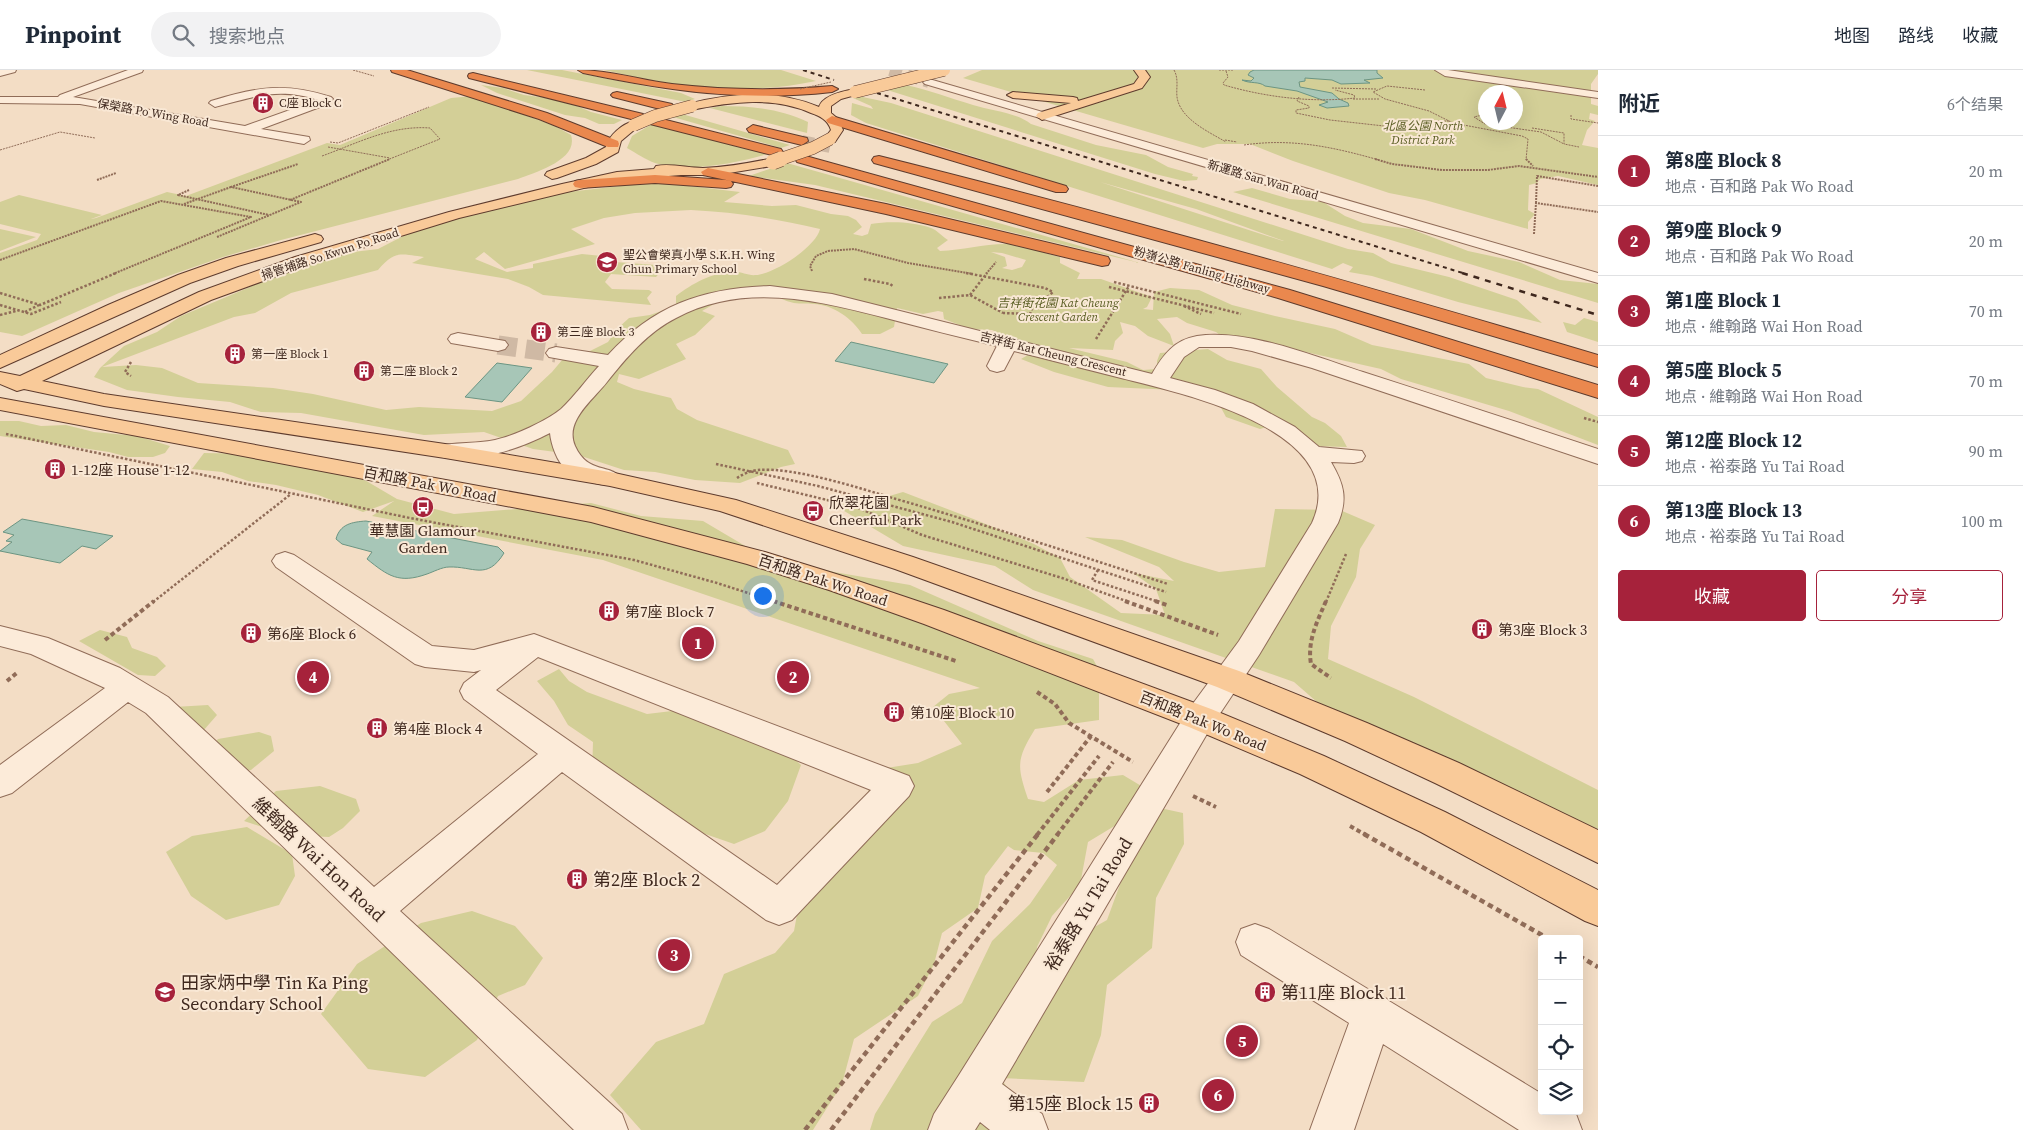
<!DOCTYPE html>
<html lang="zh">
<meta charset="utf-8">
<style>
:root{--surface:#fff;--page:#f2f2f3;--text:#1f2937;--muted:#747a83;--line:#e0e1e3;--accent:#a6223b}
body{margin:0;font-family:"Source Serif 4","Noto Sans SC",serif;background:var(--page);color:var(--text)}
.controls{position:absolute;right:15px;bottom:15px;display:grid;overflow:hidden;border-radius:5px;box-shadow:0 5px 20px #0002}
.controls button{width:45px;height:45px;display:grid;place-items:center;padding:0;border:0;border-bottom:1px solid var(--line);background:var(--surface);color:var(--text);font:25px sans-serif}
.compass{position:absolute;left:1478px;top:15px;width:45px;height:45px;border-radius:50%;background:var(--surface);box-shadow:0 5px 20px #0002;rotate:7deg}
.you{position:absolute;left:762px;top:525px;width:18px;height:18px;margin:-12px;border:4px solid #fff;border-radius:50%;background:#1a73e8;box-shadow:0 0 0 8px #1a73e833}
.badge{display:grid;place-items:center;width:32px;height:32px;border-radius:50%;background:var(--accent);color:#fff;font-size:16px;font-weight:700}
.pin{position:absolute;translate:-50% -50%;border:2px solid #fff;box-shadow:0 1px 5px #0006}
.list{margin:0;padding:0;list-style:none}
h2{display:flex;justify-content:space-between;align-items:center;height:65px;margin:0;padding:0 20px;font-size:21px}
h2 small{font-size:16px;font-weight:400;color:var(--muted)}
.list li{display:grid;grid-template-columns:32px 1fr auto;gap:15px;align-items:center;box-sizing:border-box;height:70px;padding:0 20px;border-top:1px solid var(--line)}
.list b{display:block;font-size:19px;white-space:nowrap}
.list p{margin:0;font-size:16px;white-space:nowrap;color:var(--muted)}
.list em{font-size:16px;font-style:normal;color:var(--muted)}
.actions{display:flex;gap:10px;padding:15px 20px}
.actions a{flex:1;padding:11px 0;border:1px solid var(--accent);border-radius:5px;text-align:center;font-size:18px;color:var(--accent)}
.actions .main{background:var(--accent);color:#fff}
.icon{flex:none;width:28px;height:28px;fill:none;stroke:currentColor;stroke-width:2;stroke-linecap:round;stroke-linejoin:round}
.map{position:relative;flex:none;width:1598px;height:1060px;overflow:hidden}
header{display:flex;align-items:center;gap:30px;box-sizing:border-box;height:70px;padding:0 25px;background:var(--surface);border-bottom:1px solid var(--line)}
header strong{font-size:24px}
nav{display:flex;gap:28px;margin-inline-start:auto;font-size:18px}
.search{width:350px;height:45px;background:var(--page);display:flex;align-items:center;gap:12px;box-sizing:border-box;padding:0 18px;border-radius:28px;color:var(--muted);font-size:19px}
main{display:flex}
aside{flex:1;background:var(--surface)}
.map>svg:first-child{display:block}
</style>
<header>
<strong>Pinpoint</strong>
<div class="search"><svg class="icon" aria-label="search" viewBox="0 0 24 24"><circle cx="10" cy="10" r="6"/><path d="M15 15l6 6"/></svg>搜索地点</div>
<nav><a>地图</a><a>路线</a><a>收藏</a></nav>
</header>
<main>
<div class="map">
<svg width="1598" height="1060" viewBox="0 0 1598 1060">
<rect width="100%" height="100%" fill="#f3ddc5"/>
<!-- green -->
<path fill="#d3cf97" fill-rule="evenodd" d="M527,0H562L681,23L695,29L686,32Z
M604,0H781L816,11C756,24 694,19 635,7C625,5 615,2 604,0Z
M982,0H1598V4L1591,14V34L1598,36V45L1590,43L1589,49L1595,51L1587,60L1582,75L1598,78V115L1558,106L1540,109L1537,113L1529,115L1528,140L1535,144L1528,152V159L1425,130L1389,123L1293,91L1250,74H1217L1203,78L963,8ZM1486,22H1516V52H1486Z
M481,15L503,18L524,25L563,30L591,42L622,50L614,54H599L585,48L565,45L497,23Z
M906,15C929,20 950,28 973,35C992,41 1015,42 1031,54L1096,75L1146,85L1168,97L1193,104L1192,106L1198,107L1197,110L1184,111L1155,104L884,19Z
M473,26L555,56L571,65C579,90 535,102 518,109L281,170L223,187L119,223L22,266L0,262V183L37,170L41,164L0,154V132L19,125L102,145L91,149L96,148L167,122L186,126L327,73L340,75L451,28Z
M858,26L891,33L1348,179L1373,183L1391,193L1449,207L1517,230L1542,253L1458,232L1372,206L1349,202L1353,197L1343,193L1332,199L866,53L851,45L852,33L873,39L871,36L853,28ZM1100,112L1196,139L1284,171H1283Z
M722,36C752,36 781,39 808,52L807,63L710,38Z
M682,44L790,75L781,78L673,47Z
M652,54L767,84C738,93 685,103 655,93C646,90 636,83 627,78L632,66Z
M787,93L1140,193L815,115L749,106Z
M655,112L740,122L724,132L772,136L796,135L831,144L848,146L856,150L862,157L853,164L862,166L868,164L871,154C890,151 914,152 931,158C937,160 943,167 948,170L937,178L940,181C964,180 986,173 1010,174C1025,175 1045,184 1060,187V193L1080,203L1077,209H1101L1152,227L1147,237L1143,239L1153,240L1154,222L1170,218L1199,220L1232,235L1275,246L1335,259L1372,275L1469,294L1486,308L1523,317L1538,319L1598,347V375L1509,341L1401,309L1381,299L1261,272L1228,271L1216,262L1187,253L1177,247L1157,249L1170,264L1174,276L1148,266L1135,256L1120,252L1123,263L1115,271L1113,280L1069,278L1127,292L1143,300L1157,299V291L1160,283L1208,279L1227,290L1261,299L1277,317L1312,347L1325,353L1341,366L1347,377L1313,376L1273,355L1260,359L1226,347L1219,334L1176,320L1108,317L1054,302L1021,289L1033,282L1027,272L1014,270L992,260L970,259L944,249L943,242L938,241L923,244L897,238L894,257L880,264H862C852,248 833,235 814,234C807,233 801,234 794,233C785,231 777,227 769,222L719,231L702,241L715,246L695,265L676,274L686,289L639,309L619,304L617,312L634,319L671,328L677,339L697,350L788,380L795,394L781,397L740,413L695,410L655,402L624,400L578,385L533,379L484,362L424,365L301,343L261,342L230,332L178,327L127,320L94,307L100,298L124,276L157,262L181,246L250,217L273,205L345,183L378,179L411,162L546,119L568,122ZM691,140C735,142 778,149 820,159C816,177 774,204 756,205C748,206 740,201 733,202C712,202 692,214 676,226V236L650,245L629,248L617,259L608,272L586,283H568L552,302L521,331L492,341L419,337L386,340L313,324L273,318L198,313L162,298L136,295L102,297L234,247L255,243L291,223L378,200C395,180 400,184 424,187L412,193L508,209L529,217L543,225L651,235L647,228L652,222L649,220L612,219L605,212L611,204L656,207L664,198L656,195L615,192L602,186L582,184L533,194V198L507,202L475,189L484,182L505,199L595,174L571,159L604,148L635,143ZM991,182L1002,183L1026,190L1022,197L1012,200L1002,198L1007,196L1005,187Z
M1252,118L1290,129L1323,132L1345,146L1363,153L1411,159L1468,181L1519,192L1560,210L1598,214V233L1233,122Z
M0,159L36,167L0,181Z
M1584,248L1598,252V272L1567,262L1563,252L1575,255Z
M0,351H19L41,356L66,355L94,362L137,366L170,376L165,383L153,387H128L109,382L0,366Z
M204,383L256,384L272,392L303,397L346,399L397,429L454,444L591,433L641,446L703,451L752,480L834,502L910,515L1038,571L1093,589L1099,600V650L1035,659C1016,690 1017,696 1028,729L1044,732L1079,710L1123,705L1143,717L1131,746L1088,772L1080,815L1052,846L1037,877L1036,898L1073,869L1107,850L1126,798L1160,738L1183,743L1184,774L1156,828L1152,878L1107,915L1101,965L1084,1012L1001,1008L1024,1045L1023,1060H870L875,1044L932,952L962,933L992,871L1030,834L1057,795L1043,783L1014,780L1008,776L985,806L978,838L942,863L934,894L918,926L854,969L842,1014L813,1060H641L610,1025L656,972L704,954L724,904L775,883L794,861L803,812L829,760L865,727L880,699L918,693L962,674L933,637L949,624L980,618L603,490L372,446L394,431L363,442L318,425L276,415L248,411L222,402L192,399Z
M903,422L976,450L1034,474L1060,488L1070,507L1121,543L1165,545L1156,519L1133,503L1174,511L1159,497L1085,467L1122,470L1184,492L1219,502L1265,497L1275,439L1340,440L1375,455L1360,479L1356,507L1331,556L1328,589L1414,627L1598,720V759L1528,731L1325,639L1294,612L1033,520L995,496L903,476L824,429L862,434Z
M100,560L127,567L132,578L157,587L166,596L155,606L138,605L79,571Z
M559,599L569,611L587,622L647,644L697,638L758,656L801,695L788,731L765,761L734,774L665,750L592,706L593,672L568,655L554,631L537,611Z
M208,635L217,645L203,661L174,637Z
M259,662L271,666L274,681L251,700L229,703L212,676L218,669Z
M320,716L356,729L360,741L343,758L329,767L286,765L244,751L276,721Z
M247,757L292,784L295,806L279,835L226,850L191,826L166,782L192,766Z
M472,841L515,856L543,888L525,915L498,926L477,970L425,1007L368,999L321,944L357,894L421,853Z"/>
<!-- water -->
<path fill="#a7c6b7" stroke="#6c9583" d="M1254,0H1377V3L1383,8L1364,10L1370,13L1341,14L1332,10L1305,8V11L1299,12L1300,17L1332,23L1339,29L1348,33L1349,36L1327,38L1319,35L1328,32L1297,21L1265,16C1259,11 1250,14 1242,10L1251,11L1254,8L1248,5L1250,2Z
M851,272L948,294L934,313L835,291Z
M497,293L532,298L502,332L465,327Z
M22,449L113,466L96,479L82,476L60,493L0,481L12,472L6,471L14,465L3,462Z
M366,451L498,477L504,483C487,511 473,496 449,497C442,497 433,502 427,504C399,514 388,506 367,489L372,482L342,474L336,469C340,454 352,452 366,451Z"/>
<g fill="none" stroke-linecap="round" stroke-linejoin="round">
<!-- minor-tunnel-far1 -->
<path stroke="#cfb9a4" stroke-width="12" stroke-dasharray="12 6" stroke-linecap="butt" d="M890,0L929,12"/>
<!-- minor-tunnel -->
<path stroke="#cfb9a4" stroke-width="19" stroke-dasharray="19 9" stroke-linecap="butt" d="M498,275L556,283"/>
<!-- highway-tunnel -->
<path stroke="#cfb9a4" stroke-width="12" stroke-dasharray="12 6" stroke-linecap="butt" d="M802,71L830,77"/>
<!-- minor casing -->
<g stroke="#906c58" stroke-width="2">
<path id="minor" d="M0,0H16L15,2L0,6Z
M128,0H143L142,2L73,27L245,56L318,30C278,17 253,27 215,37L209,33L211,31C257,17 284,12 331,27L333,29L328,34L261,59L309,67L310,70L304,74L80,34L0,33V27H58L60,25Z
M1435,0H1448L1598,22V28L1445,6Z
M929,9L1598,203V213L925,14L923,12L925,10Z
M770,216L832,224L1152,304C1163,285 1174,270 1197,266C1246,258 1316,287 1363,302C1441,327 1520,353 1598,379V394L1312,298L1252,281L1231,277H1199L1184,287L1170,308L1215,320L1253,334L1295,357L1319,377L1362,381L1365,386L1362,391L1354,393L1331,392C1344,414 1348,429 1338,453L1259,585L1211,657L1002,1014L1042,1044L1048,1060H990L980,1052L975,1060H928L934,1044L959,1005L1189,639L1239,571L1312,453C1354,360 1180,323 1121,308C1085,299 1050,290 1014,281L1004,300L997,302L990,300L987,296L997,276C960,267 923,258 886,248C816,230 743,212 676,248C648,262 626,288 607,312C593,330 564,351 575,376C588,405 611,393 622,409L618,414C603,418 578,409 566,399C557,392 551,374 550,363C519,379 473,395 438,386L435,381L438,376C456,372 476,374 495,370C514,366 546,351 561,339C575,326 586,310 599,296L549,287L546,283L549,279L556,277L608,285C654,235 703,218 770,216Z
M458,263L505,271L508,275L505,279L498,281L451,273L448,269L451,265Z
M285,482L294,485L432,576L474,580L534,564L909,706L914,716L909,726L792,850L779,855L766,850L562,702L400,841L622,1044L628,1060H574L146,643L128,632L12,723L0,727V695L105,618L31,584L0,576V556L48,568L120,598L168,627L374,817L538,684L464,629L460,621L464,613L481,600L474,602L425,597L415,594L276,497L272,491L276,485ZM538,587L871,720L777,815L496,620Z
M1255,854L1269,859L1376,924L1387,929L1389,931L1542,1024V1041H1571L1576,1044L1582,1060H1519L1383,974L1354,1060H1310L1349,953L1241,885L1236,872L1241,859Z"/>
</g>
<!-- major casing -->
<g stroke="#5e3b2d" stroke-width="2">
<path id="major" d="M1134,0H1145L1150,7L1142,18L1042,50L1036,46L1038,43L1071,33L1013,28L1007,25L1013,22L1073,27L1077,28L1078,31L1134,14L1139,7Z
M855,19L861,22L859,24L841,29L831,36V43L838,49L843,60L835,72L830,73L824,69L831,60C828,50 820,46 811,43C774,26 731,32 692,40L686,36L688,34C730,23 778,19 819,37C823,25 843,21 855,19Z
M634,51L640,55L621,71L618,82L596,94L557,108L552,109L545,105L547,102L586,88L606,77C609,65 622,54 634,51Z
M773,88L778,89L780,92L778,95L717,105H681L617,110L459,148L307,195L211,230L42,311L104,324L445,374L610,402L736,430L913,487L1239,601L1367,653L1459,693L1598,760V793L1435,713L1345,671L1217,617L895,499L720,441L610,416L445,388L104,336L24,319L17,321L0,314V302L20,306L199,222L295,187L449,142L562,114L617,102L654,99L656,96C670,93 688,98 703,98C727,97 750,93 773,88Z
M315,164L321,166L323,169L321,172L238,196L190,213L0,298V285L108,235L178,205L226,188Z
M0,328L593,437L765,482L849,508L944,540L1211,639L1324,686L1445,742L1598,820V856L1585,851L1421,762L1300,704L1189,657L924,554L829,520L747,494L591,452L0,340Z"/>
</g>
<!-- highway casing -->
<g stroke="#5e3b2d" stroke-width="2">
<path id="highway" d="M391,0H407L547,43L618,71L619,74L618,77H608L539,49L392,2Z
M578,0C610,0 640,10 672,14C725,20 778,21 832,16L838,19L832,22C744,32 669,21 583,3Z
M473,3L643,44L645,47L639,51L469,8L468,6L469,4Z
M617,22L672,34L674,37L668,41L613,27L611,25L613,23Z
M832,46L1066,116L1068,119L1066,122H1056L828,53L826,50Z
M654,47L781,79L783,82L776,86L650,54L648,51Z
M753,55L807,68L808,71L802,75L749,62L747,59Z
M802,85L1290,220L1598,315V328L1278,228L797,92L795,89Z
M879,86C1120,146 1360,214 1598,285V297L1323,216L874,93L872,90L874,87Z
M708,98L886,134L1108,187L1110,191L1108,195L1102,196L886,144L703,105L701,102Z
M655,105L726,110L731,111L733,114L731,117L726,118L655,113L580,118L575,117L573,114L575,111L580,110Z"/>
</g>
<!-- path-far4 -->
<path stroke="#906c58" stroke-width="1" stroke-dasharray="2 1" stroke-linecap="butt" d="M353,0L374,6
M1174,0C1179,9 1176,18 1177,27C1180,49 1209,62 1226,72
M1219,0H1234
M1226,1L1228,7L1223,13L1224,15C1265,27 1312,33 1355,28L1354,25L1335,20
M1332,18L1376,19
M1425,20L1387,16L1373,22L1385,29L1429,41L1453,53L1522,66L1528,69L1526,90
M1299,27L1297,31L1309,36V38L1296,40V43L1330,50L1393,57H1408L1421,51H1449
M1353,29H1380
M1484,31L1479,39L1486,40
M1486,44L1474,47L1485,54L1541,62L1564,74
M1571,45V49L1598,53
M1532,58L1564,63V74L1579,77
M1225,70L1237,72
M330,72L338,73L429,37
M1244,75C1292,68 1333,77 1379,90
M328,77L390,88
M0,80L60,62L95,68
M322,86C358,73 391,55 430,58L440,69L387,90"/>
<!-- path-far3 -->
<path stroke="#906c58" stroke-width="2" stroke-dasharray="2 1" stroke-linecap="butt" d="M1375,89L1392,94L1442,100H1488L1519,96L1598,107
M1526,89L1533,96
M97,110L116,103
M189,120L178,125L269,145
M290,130L390,89
M1536,133L1537,106L1598,116
M184,134L231,117
M1534,164L1536,133L1598,142
M217,167L301,132L231,117L298,94
M0,190L161,131L251,147L113,204
M812,201L810,196L816,186L828,181L854,179L908,193L973,204
M986,204L996,192"/>
<!-- path-far2 -->
<path stroke="#906c58" stroke-width="2.5" stroke-dasharray="2.5 2" stroke-linecap="butt" d="M966,203L1045,218L1053,222L1044,230L1034,233L1030,244L1003,243
M864,209L890,214L894,217
M1114,212L1241,244
M1109,217L1214,243
M0,223L40,235L116,203
M970,225L987,203
M939,228L970,225L1003,243
M0,235L31,244L61,232
M1184,236L1201,244
M25,242L39,235
M0,245L16,241
M1096,269L1129,216
M131,292L125,302L131,306
M1584,348L1598,352
M6,364L410,448L634,490L717,513L776,532
M716,394L818,416L952,452L1166,522
M737,408C743,404 750,401 758,400C795,397 859,418 896,429C987,455 1077,485 1168,514
M757,413L856,437L922,465L1062,508L1129,532
M1098,500L1092,510L1159,532
M153,532L291,424
M1326,532L1346,484"/>
<!-- path-far1 -->
<path stroke="#906c58" stroke-width="4" stroke-dasharray="4.5 3" stroke-linecap="butt" d="M773,531L956,591
M1125,531L1218,565
M1155,531L1167,535
M1326,531C1317,552 1307,571 1311,594L1331,608
M105,570L154,531
M7,611L18,602
M1037,622L1055,634L1069,653L1133,692
M1047,722L1091,666
M1193,726L1216,737
M1350,756L1366,765
M1037,765L1099,686
M1057,765L1113,692"/>
<!-- path -->
<path stroke="#906c58" stroke-width="4.5" stroke-dasharray="5.5 4" stroke-linecap="butt" d="M1364,764L1549,869
M1579,886L1598,897
M805,1060L1038,764
M831,1060L1058,764"/>
<!-- minor -->
<use href="#minor" fill="#fcebd9" fill-rule="evenodd"/>
<!-- major -->
<use href="#major" fill="#f9ca99" fill-rule="evenodd"/>
<!-- highway -->
<use href="#highway" fill="#ea884e" fill-rule="evenodd"/>
<!-- rail-far1 -->
<path stroke="#3f281e" stroke-width="2" stroke-dasharray="4 4" stroke-linecap="butt" d="M803,0L834,10
M877,23L1466,204"/>
<!-- rail -->
<path stroke="#3f281e" stroke-width="2.5" stroke-dasharray="6 6" stroke-linecap="butt" d="M1462,203L1598,245"/>
<!-- major-bridge-far1 casing -->
<g stroke="#5e3b2d" stroke-width="13" stroke-linecap="butt">
<path id="major-bridge-far1" d="M855,22L944,0
M634,55L655,46L692,36
M778,90L813,78L830,69"/>
</g>
<!-- major-bridge casing -->
<g stroke="#5e3b2d" stroke-width="16" stroke-linecap="butt">
<path id="major-bridge" d="M773,92L781,89"/>
</g>
<!-- path-bridge -->
<path stroke="#906c58" stroke-width="1" stroke-dasharray="2 1" stroke-linecap="butt" d="M800,19L831,12"/>
<!-- major-bridge-far1 -->
<use href="#major-bridge-far1" stroke="#f9ca99" stroke-width="12"/>
<!-- major-bridge -->
<use href="#major-bridge" stroke="#f9ca99" stroke-width="15"/>
</g>
<!-- icons -->
<defs>
<g id="building-disc" transform="scale(1.125)"><circle r="9.5" fill="#a6223b" stroke="#f9e8d5"/><path d="M-4-6H4V6H1V3H-1V6H-4ZM-2.5-4.3h1.7v1.8h-1.7ZM.8-4.3h1.7v1.8H.8ZM-2.5-1h1.7V.8h-1.7ZM.8-1h1.7V.8H.8Z" fill="#fff"/></g>
<g id="school-disc" transform="scale(1.125)"><circle r="9.5" fill="#a6223b" stroke="#f9e8d5"/><path d="M0-5L7-2L0 1L-7-2ZM-4 1L0 2.5L4 1V4Q0 6-4 4Z" fill="#fff"/></g>
<g id="bus-disc" transform="scale(1.125)"><circle r="9.5" fill="#a6223b" stroke="#f9e8d5"/><path d="M-5-6H5V4H4V6H2V4H-2V6H-4V4H-5ZM-3.5-4V0h7V-4ZM-3.5 1.2v1.5H-2V1.2ZM2 1.2v1.5H3.5V1.2Z" fill="#fff"/></g>
</defs>
<g fill-rule="evenodd">
<use href="#building-disc" x="263" y="33"/>
<use href="#school-disc" x="607" y="192"/>
<use href="#building-disc" x="541" y="262"/>
<use href="#building-disc" x="235" y="284"/>
<use href="#building-disc" x="364" y="301"/>
<use href="#building-disc" x="55" y="399"/>
<use href="#bus-disc" x="423" y="437"/>
<use href="#bus-disc" x="813" y="441"/>
<use href="#building-disc" x="609" y="541"/>
<use href="#building-disc" x="1482" y="559"/>
<use href="#building-disc" x="251" y="563"/>
<use href="#building-disc" x="894" y="642"/>
<use href="#building-disc" x="377" y="658"/>
<use href="#building-disc" x="577" y="809"/>
<use href="#school-disc" x="165" y="922"/>
<use href="#building-disc" x="1265" y="922"/>
<use href="#building-disc" x="1149" y="1033"/>
</g>
<g text-anchor="middle" dominant-baseline="central" stroke-width="4" stroke-linejoin="round" paint-order="stroke">
<!-- far-poi labels -->
<g font-size="12" fill="#3f281e" stroke="#f9e8d5" text-anchor="start">
<text x="279" y="33">C座 Block C</text>
<text x="623" y="185">聖公會榮真小學 S.K.H. Wing<tspan x="623" dy="14">Chun Primary School</tspan></text>
<text x="557" y="262">第三座 Block 3</text>
<text x="251" y="284">第一座 Block 1</text>
<text x="380" y="301">第二座 Block 2</text>
</g>
<!-- far-street labels -->
<g font-size="12" fill="#3f281e" stroke="#f9e8d5">
<text transform="translate(153 43) rotate(10)">保榮路 Po Wing Road</text>
<text transform="translate(1263 110) rotate(16)">新運路 San Wan Road</text>
<text transform="translate(330 184) rotate(-18)">掃管埔路 So Kwun Po Road</text>
<text transform="translate(1202 200) rotate(16)">粉嶺公路 Fanling Highway</text>
<text transform="translate(1053 284) rotate(14)">吉祥街 Kat Cheung Crescent</text>
</g>
<!-- far-park labels -->
<g font-size="12" font-style="italic" fill="#595d22" stroke="#f9e8d5">
<text x="1423" y="56">北區公園 North<tspan x="1423" dy="14">District Park</tspan></text>
<text x="1058" y="233">吉祥街花園 Kat Cheung<tspan x="1058" dy="14">Crescent Garden</tspan></text>
</g>
<!-- poi labels -->
<g font-size="15" fill="#3f281e" stroke="#f9e8d5" text-anchor="start">
<text x="71" y="399">1-12座 House 1-12</text>
<text x="829" y="432">欣翠花園<tspan x="829" dy="17">Cheerful Park</tspan></text>
<text x="423" y="460" text-anchor="middle">華慧園 Glamour<tspan x="423" dy="17">Garden</tspan></text>
<text x="625" y="541">第7座 Block 7</text>
<text x="1498" y="559">第3座 Block 3</text>
<text x="267" y="563">第6座 Block 6</text>
<text x="910" y="642">第10座 Block 10</text>
<text x="393" y="658">第4座 Block 4</text>
</g>
<!-- street labels -->
<g font-size="15" fill="#3f281e" stroke="#f9e8d5">
<text transform="translate(430 414) rotate(11)">百和路 Pak Wo Road</text>
<text transform="translate(823 510) rotate(18)">百和路 Pak Wo Road</text>
<text transform="translate(1203 651) rotate(22)">百和路 Pak Wo Road</text>
</g>
<!-- near-street labels -->
<g font-size="18" fill="#3f281e" stroke="#f9e8d5">
<text transform="translate(319 789) rotate(43)">維翰路 Wai Hon Road</text>
<text transform="translate(1088 834) rotate(-59)">裕泰路 Yu Tai Road</text>
</g>
<!-- near-poi labels -->
<g font-size="18" fill="#3f281e" stroke="#f9e8d5" text-anchor="start">
<text x="593" y="809">第2座 Block 2</text>
<text x="181" y="912">田家炳中學 Tin Ka Ping<tspan x="181" dy="21">Secondary School</tspan></text>
<text x="1281" y="922">第11座 Block 11</text>
<text x="1133" y="1033" text-anchor="end">第15座 Block 15</text>
</g>
</g>
</svg>
<div class="controls">
<button>+</button>
<button>−</button>
<button><svg class="icon" aria-label="locate" viewBox="0 0 24 24"><circle cx="12" cy="12" r="6"/><path d="M12 2v4M12 18v4M2 12h4M18 12h4"/></svg></button>
<button><svg class="icon" aria-label="layers" viewBox="0 0 24 24"><path d="M12 4l9 5-9 5-9-5zM3 14l9 5 9-5"/></svg></button>
</div>
<svg class="compass" viewBox="-18 -18 36 36"><path d="M0-13l5 13h-10z" fill="#e53935"/><path d="M0 13l5-13h-10z" fill="#747a83"/></svg>
<div class="you"></div>
<div class="pin badge" style="left:698px;top:573px">1</div>
<div class="pin badge" style="left:793px;top:607px">2</div>
<div class="pin badge" style="left:674px;top:885px">3</div>
<div class="pin badge" style="left:313px;top:607px">4</div>
<div class="pin badge" style="left:1242px;top:971px">5</div>
<div class="pin badge" style="left:1218px;top:1025px">6</div>
</div>
<aside>
<h2>附近<small>6个结果</small></h2>
<ul class="list">
<li><span class="badge">1</span><div><b>第8座 Block 8</b><p>地点 · 百和路 Pak Wo Road</p></div><em>20 m</em></li>
<li><span class="badge">2</span><div><b>第9座 Block 9</b><p>地点 · 百和路 Pak Wo Road</p></div><em>20 m</em></li>
<li><span class="badge">3</span><div><b>第1座 Block 1</b><p>地点 · 維翰路 Wai Hon Road</p></div><em>70 m</em></li>
<li><span class="badge">4</span><div><b>第5座 Block 5</b><p>地点 · 維翰路 Wai Hon Road</p></div><em>70 m</em></li>
<li><span class="badge">5</span><div><b>第12座 Block 12</b><p>地点 · 裕泰路 Yu Tai Road</p></div><em>90 m</em></li>
<li><span class="badge">6</span><div><b>第13座 Block 13</b><p>地点 · 裕泰路 Yu Tai Road</p></div><em>100 m</em></li>
</ul>
<div class="actions"><a class="main">收藏</a><a>分享</a></div>
</aside>
</main>
